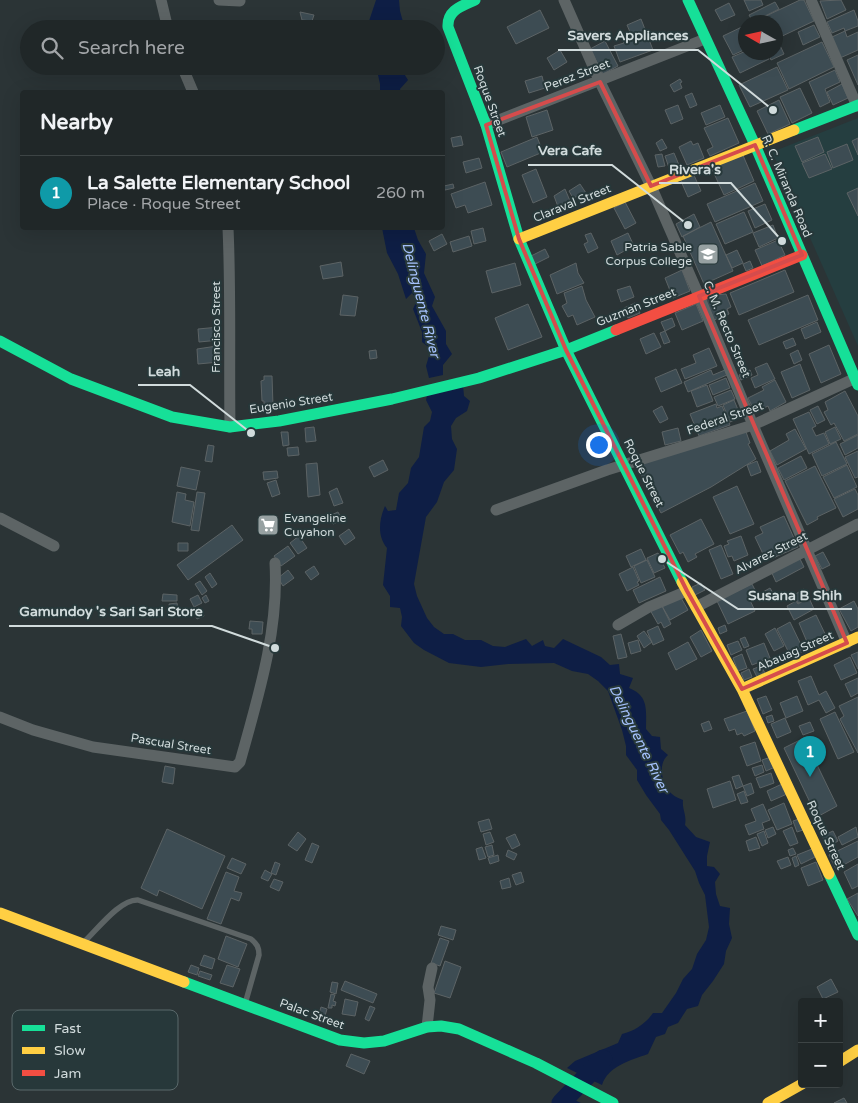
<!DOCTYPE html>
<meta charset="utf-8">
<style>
:root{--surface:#202728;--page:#2d3334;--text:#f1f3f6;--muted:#a2a5a8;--line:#3d4445;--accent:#97a1a2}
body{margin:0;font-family:"Varela Round",sans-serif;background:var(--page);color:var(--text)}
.controls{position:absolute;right:15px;bottom:15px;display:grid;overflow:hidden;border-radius:5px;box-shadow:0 5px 20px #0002}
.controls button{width:45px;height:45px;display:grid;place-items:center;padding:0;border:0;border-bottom:1px solid var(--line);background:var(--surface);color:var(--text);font:25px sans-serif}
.compass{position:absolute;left:738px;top:15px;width:45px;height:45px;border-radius:50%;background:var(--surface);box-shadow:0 5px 20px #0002;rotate:279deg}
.you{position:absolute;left:598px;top:444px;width:18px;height:18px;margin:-12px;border:4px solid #fff;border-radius:50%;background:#1a73e8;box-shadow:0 0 0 8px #1a73e833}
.badge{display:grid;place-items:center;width:32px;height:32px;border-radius:50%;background:var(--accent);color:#fff;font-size:16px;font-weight:700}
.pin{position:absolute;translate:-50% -41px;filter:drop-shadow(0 1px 2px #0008)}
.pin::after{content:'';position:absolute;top:26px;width:18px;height:15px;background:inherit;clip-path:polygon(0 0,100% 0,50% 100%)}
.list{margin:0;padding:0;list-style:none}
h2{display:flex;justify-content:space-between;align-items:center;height:65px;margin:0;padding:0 20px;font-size:21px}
h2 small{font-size:16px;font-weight:400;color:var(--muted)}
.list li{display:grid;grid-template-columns:32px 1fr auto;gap:15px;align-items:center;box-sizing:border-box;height:75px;padding:0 20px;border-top:1px solid var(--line)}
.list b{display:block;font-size:19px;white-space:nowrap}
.list p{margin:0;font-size:16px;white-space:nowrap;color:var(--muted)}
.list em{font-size:16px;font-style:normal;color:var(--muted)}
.icon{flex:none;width:28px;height:28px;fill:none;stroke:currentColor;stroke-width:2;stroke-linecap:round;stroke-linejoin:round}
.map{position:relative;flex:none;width:858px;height:1103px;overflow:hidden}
.search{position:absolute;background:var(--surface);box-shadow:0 5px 20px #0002;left:20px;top:20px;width:425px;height:55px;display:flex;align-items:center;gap:12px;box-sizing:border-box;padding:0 18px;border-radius:28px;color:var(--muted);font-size:19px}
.panel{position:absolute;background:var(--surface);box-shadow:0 5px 20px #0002;left:20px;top:90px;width:425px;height:140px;border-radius:5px}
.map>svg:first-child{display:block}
</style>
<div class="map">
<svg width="858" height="1103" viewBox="0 0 858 1103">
<rect width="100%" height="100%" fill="#2b3436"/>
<!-- built -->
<path fill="#253e40" d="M858,118V346L772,152Z"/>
<!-- water -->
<path fill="#0e1e45" d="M376,0H399L400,11L405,29H369V21Z
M376,66H409L403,72L408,80L400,89L401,92H380V84Z
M382,228H414L418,240L426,254L424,273L435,297L432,306L446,331V344L452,354L443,365V375L429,378L426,366L431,349L422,342V332L413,309L417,300L412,293L406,299L398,274L387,253Z
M463,385L464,396L470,401L467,411L456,418L451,426L452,439L457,449L454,470L444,482L437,502L426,517L414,584L417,596L427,618L434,627L444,634H453L465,640H481L493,646L505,647L526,639L532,646L543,640L545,646L554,648L563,639L601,657L610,665L619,664L620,674L633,678L629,688C649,696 646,710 646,729L652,736L660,737L661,749L668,755C657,764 662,786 672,794C675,797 679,798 683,800C682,810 687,814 685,825L696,837L710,842L707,856V866L714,867L720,874L715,882L716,894L720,906L730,908L729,924L732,938L726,951L724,964L713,981L702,995L698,1006L687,1009L678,1023L668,1027L665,1034L656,1037L648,1054C631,1060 608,1066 602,1085L567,1068L575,1061L618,1043L622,1034C635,1031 646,1023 653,1013H662L676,993L683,979L692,969L697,954L706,940L709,927L705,895L699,883L695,871L669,830L661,820L660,814L646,795L637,780V770L626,755V746L622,730L608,691L598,681L588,674L572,671L554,663L508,664L481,667L449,663L424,650L414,643L401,626L402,617L400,608L390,607V596L383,585L387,548C377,536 379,520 385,506L388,511L396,510L399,493L408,483L411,468L419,457L424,427L430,421L432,412L426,400L429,387Z
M559,1093L581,1103H553Z"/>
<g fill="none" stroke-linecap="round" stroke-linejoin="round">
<!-- river -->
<path stroke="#0e1e45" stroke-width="19" d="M561,1103L603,1059"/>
</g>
<!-- building -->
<path fill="#3d4c53" stroke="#5c6365" d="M744,0H761L763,5L749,11Z
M800,0H804L814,21L776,39V22H769L766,16Z
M841,0L846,10L827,19L820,1Z
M775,2L779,9L763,17L765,20L760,22H753L749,15Z
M729,3L735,15L721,21L715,10Z
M540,10L549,28L516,44L507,27Z
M854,10L858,21V26L845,31L844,28L832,33L827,22Z
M300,12L314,15L312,21L302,20Z
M641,19L653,50L620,62L614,46L624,43L621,35L630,32L627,25Z
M746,25V49L733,55L723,36Z
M814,25L820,37L803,45L798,32Z
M845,31L847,37L858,32V50L840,58L832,37Z
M777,39L784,54L771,60L768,52H776V40Z
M605,41L618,66L603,74L590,49Z
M822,42L834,67L789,89L777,63Z
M560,50L567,62L554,70L547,58Z
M746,51V52H766L769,59L740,73L732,57Z
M858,55V85L847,60Z
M777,67L788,90L750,107L739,85Z
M835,70L840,82L825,89L830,102L820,107L809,82Z
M542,76L545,88L529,93L525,81Z
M680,79L682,82L680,83L682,88L674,92L670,85Z
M842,84L848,98L833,105L827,92Z
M800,88L812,113L792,123L780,97Z
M692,93L697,105L690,108L685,96Z
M779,100L790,124L768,134L757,111Z
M678,105L683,119L671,124L665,110Z
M720,105L725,117L706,125L701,113Z
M547,110L553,130L532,137L526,117Z
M728,118L739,143L710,156L707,150L713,147L704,128Z
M461,136L463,145L453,147L451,138Z
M537,137L543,152L507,167L501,152Z
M818,137L824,152L802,162L795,146Z
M858,138V155L852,141Z
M662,139L667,148L660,151L656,143Z
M691,141L693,145L698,143L704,158L687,165L679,147Z
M847,144L853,160L833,168L827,152Z
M674,153L679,165L669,168L665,156Z
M742,153L754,181L724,195L711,167Z
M662,154L665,166L658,167L655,155Z
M825,154L832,169L809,178L802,163Z
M479,158L482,168L466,173L463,162Z
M536,169L547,197L533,203L522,175Z
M693,173L701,191L688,197L680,179Z
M485,182L492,205L468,213L465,205L456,208L451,194Z
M755,183L763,201L715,222L707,204Z
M453,184L454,188L445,190L444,186Z
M580,184L586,193L573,198L569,191Z
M858,188V216L847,193Z
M565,189L573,208L560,212L554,196Z
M625,202L636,223L625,229L614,208Z
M765,204L772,220L755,228L748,211Z
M744,212L753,232L725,244L716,224Z
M694,214L700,227L682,237L676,224Z
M711,222L733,271L704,284L683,236Z
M773,225L778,238L759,247L753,233Z
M483,228L486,241L474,244L471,231Z
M591,233L598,248L588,253L584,244L588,242L585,235Z
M628,233L633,244L625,247L626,250L617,255L611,241Z
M442,234L447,244L434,251L429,241Z
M469,236L472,246L453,252L450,242Z
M778,240L785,255L762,266L755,250Z
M545,249L549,257L535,264L531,256Z
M737,250L743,263L732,268L726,255Z
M750,261L753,268L746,271L743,264Z
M341,262L343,276L323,279L320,266Z
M515,263L521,285L492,293L486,271Z
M576,263L578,273L584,283L557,294L550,275Z
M682,270L690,291L673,298L665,278Z
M785,270L794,292L739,315L730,293Z
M582,286L586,300L595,317L577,325L573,315L568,317L562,306L567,303L564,293Z
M630,286L634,297L621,302L617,290Z
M726,294L731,307L727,309L729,314L714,320L704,296Z
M343,295L358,297L355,316L340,315Z
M808,295L818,320L759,345L748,320Z
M635,303L640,313L628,318L624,308Z
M528,304L542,337L508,350L495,318Z
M696,304L703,321L682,330L675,313Z
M672,318L675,326L665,331L661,322Z
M817,322L821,332L805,339L801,329Z
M219,327L220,340L199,342L198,329Z
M665,331L670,342L664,344L660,333Z
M654,333L661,347L646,354L640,339Z
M793,338L796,345L786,349L783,342Z
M829,345L841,374L821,383L809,354Z
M217,346L219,362L198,364L197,349Z
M709,348L717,366L685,379L681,369L696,363L693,355Z
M376,350L377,358L370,359L369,351Z
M798,350L802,360L794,364L790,354Z
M767,363L775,379L755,388L751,378L758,375L755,368Z
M800,364L810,390L792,398L781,372Z
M676,369L682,383L661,392L655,378Z
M711,370L713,375L725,370L727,375L688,392L684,382Z
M750,370L752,375L741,380L739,375Z
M264,376H272L273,406H264V401H262L261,381L264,380Z
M726,378L730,388L713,395L709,385Z
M775,380L786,402L770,411L768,406L758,411L755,404L752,406L748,398L764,390L762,387Z
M707,385L713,401L697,407L691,391Z
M731,390L735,399L718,406L714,397Z
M845,391L858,416V434L844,441L834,423L831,425L824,412L828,410L825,402Z
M734,400L741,417L730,422L723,405Z
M716,404L717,408L722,406L730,425L699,436L690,414Z
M662,406L668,419L660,423L653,411Z
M818,406L825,420L817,424L810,410Z
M809,412L816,426L812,428L816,436L824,433L829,444L809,454L793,419Z
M314,427L316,441L306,442L305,428Z
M835,427L841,439L830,444L825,432Z
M678,428L681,441L665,445L662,432Z
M745,429L750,443L748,444L756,459L711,487L661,513L636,465Z
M795,429L806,449L777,465L770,451L789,440L786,434Z
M281,432H288L289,445L283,446Z
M858,435V448L845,455L840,444Z
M836,442L847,464L822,476L812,454Z
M208,445L214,446L212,462L205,461Z
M298,447L299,455L288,456L287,448Z
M858,451V477L855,478L845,457Z
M801,456L807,468L784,480L778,468Z
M383,460L388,470L374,477L369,467Z
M757,461L761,472L751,476L747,465Z
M317,463L320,495L308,497L306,464Z
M847,465L857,487L834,498L823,477Z
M815,466L836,508L817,517L818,519L807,525L785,481Z
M181,467L200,471L196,490L177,486Z
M277,471L278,478L264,480L263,472Z
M276,480L280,494L272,497L267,483Z
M737,486L754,524L730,534L713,497Z
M337,488L343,503L334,506L329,492Z
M855,489L858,495V509L843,517L834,499Z
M177,492L186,494L185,500L194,502L190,526L172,522Z
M197,492L205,493L199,531L191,530Z
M338,512L342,520L333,524L329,516Z
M784,516L798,547L773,558L769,551L763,554L755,537L763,533L760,527Z
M701,519L714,544L695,554L697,557L688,562L683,552L680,554L670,535Z
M232,525L243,540L188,580L177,565Z
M349,529L355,538L345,545L339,536Z
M299,536L307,548L298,554L290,543Z
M741,536L748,555L734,561L732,556L728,557L724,546L729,544L727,541Z
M178,543H188V551H178Z
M721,545L733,574L721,579L709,550Z
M288,546L295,556L281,566L274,556Z
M641,549L646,560L631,567L626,556Z
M823,552L830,565L822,569L815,556Z
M658,553L665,568L654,573L647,558Z
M799,557L804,567L776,582L771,571Z
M647,560L655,577L641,583L634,566Z
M314,566L319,574L311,580L305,572Z
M633,567L639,581L637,582L639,585L627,591L619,574Z
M288,570L294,578L283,586L278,578Z
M210,573L217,584L212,588L205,577Z
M660,577L666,591L639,603L633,590Z
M200,581L207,591L202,595L195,584Z
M701,583L705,590L695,595L692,587Z
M752,584L757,594L749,598L755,611L728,624L717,601Z
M770,588L773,593L766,598L763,592Z
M804,589L808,598L798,603L794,595Z
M163,594L177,595V601H162Z
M198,595L202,603L194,607L190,599Z
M206,595L209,601L205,603L202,598Z
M680,596L688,610L670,620L662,606Z
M809,598L814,609L794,620L787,606L796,601L798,604Z
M854,601L858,609V627L851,631L839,609Z
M177,603L178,609L170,610L169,604Z
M661,604L671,624L664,628L661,622L658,624L650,610Z
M201,610L204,616L197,619L194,613Z
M816,615L828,640L810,649L799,623Z
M250,621L263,622L262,634H252V629H249Z
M790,622L804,651L791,657L777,629Z
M725,625L727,631L720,634L718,628Z
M658,626L664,640L653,645L647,631Z
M775,628L784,646L774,651L765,634Z
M701,630L712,651L701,657L690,637Z
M644,631L652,642L644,648L637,636Z
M621,634L627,657L618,659L613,636Z
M745,637L749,646L744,648L740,639Z
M638,640L641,651L631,654L628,643Z
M738,641L742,650L731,655L727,645Z
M688,642L697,659L676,670L668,653Z
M764,643L770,658L752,665L746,650Z
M858,652V669L851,655Z
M742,654L747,668L738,671L733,658Z
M850,657L857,673L841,680L834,665Z
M761,666L765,673L757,677L753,669Z
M749,669L752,677L744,680L741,673Z
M811,676L819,695L826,691L835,708L826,713L819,700L808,705L798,681Z
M858,678V693L851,697L845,684Z
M766,696L772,710L763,714L757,699Z
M797,696L803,711L786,718L780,703Z
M858,697V753L840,719L844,716L839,706Z
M747,711L755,731L744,736L742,733L737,735L735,729L729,731L724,719Z
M835,712L854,752L838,759L820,719Z
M772,715L774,721L768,723L766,717Z
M785,718L791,732L777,738L771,724Z
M709,721L712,729L704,732L701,724Z
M810,722L814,731L803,735L799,726Z
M804,738L837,806L817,817L784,748Z
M755,742L761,761L747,766L740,747Z
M771,757L775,767L766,771L762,760Z
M762,765L764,772L755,776L752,768Z
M165,766L175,768L173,784L162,782Z
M771,773L774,783L760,788L756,778Z
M739,775L743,786L736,789L732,777Z
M730,781L736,800L713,808L707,789Z
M751,783L754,793L747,796L743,786Z
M782,784L787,794L771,801L767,791Z
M744,791L748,802L741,804L737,794Z
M784,803L792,824L777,830L768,810Z
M763,804L770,820L762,823L764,829L749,835L745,825L756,821L751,809Z
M489,819L492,829L481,832L478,822Z
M799,819L803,830L797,832L793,821Z
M773,827L776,834L768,838L765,830Z
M792,827L798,843L790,846L783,831Z
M856,827L858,837L842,845L838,837Z
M167,829L225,856L202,909L159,890L157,896L141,888Z
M764,831L768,843L762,846L757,834Z
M833,831L838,841L828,847L822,836Z
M298,832L306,839L297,851L288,845Z
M490,832L494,842L486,845L483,834Z
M515,834L520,845L512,849L506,838Z
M756,837L760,848L749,851L746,841Z
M858,841V857L836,869L829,855Z
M312,843L319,846L312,863L305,860Z
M492,845L494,855L488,857L485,847Z
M482,847L486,858L479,860L476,849Z
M793,848L796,854L790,856L788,850Z
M812,849L815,857L801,864L797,855Z
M508,850L517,854L514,860L506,856Z
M498,855L499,861L490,864L488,858Z
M796,856L799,865L795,867L792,858Z
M788,857L791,865L781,869L777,861Z
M232,858L246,864L241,874L227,868Z
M275,862L280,864L276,875L271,873Z
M816,862L823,880L808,886L801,868Z
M858,864V886L852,889L844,872Z
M265,870L272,874L268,881L261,878Z
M226,872L239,877L234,891L242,893L239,901L231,898L221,924L207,919Z
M521,872L524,882L516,885L512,875Z
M509,878L511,887L502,889L500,881Z
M274,879L283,882L279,891L270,887Z
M858,893V916L847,899Z
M441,926L456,930L453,940L438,935Z
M226,936L247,944L238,967L218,959Z
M440,938L449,941L440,966L431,963Z
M204,955L215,959L212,969L200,965Z
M445,961L461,967L450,998L434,993Z
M191,965L199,968L197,975L188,972Z
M227,965L240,969L233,987L220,983Z
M200,971L212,975L210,980L198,976Z
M831,979L838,992L823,999L817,987Z
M345,981L377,994L373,1003L341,990Z
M332,982L338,983L336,994L330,992Z
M331,994L335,995L333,1001L336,1002L335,1006L332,1005V1008H328Z
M345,999L358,1002L355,1016L342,1014Z
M370,1006L375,1008L369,1021L365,1019Z
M321,1007L327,1009L325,1016L319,1014Z
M351,1054L370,1061L364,1074L346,1066Z
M844,1098L847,1103H834Z"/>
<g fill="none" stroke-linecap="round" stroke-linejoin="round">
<!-- lane -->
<path stroke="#5d6465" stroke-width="5.5" d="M84,942C97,930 120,899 138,900L251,939C257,944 259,947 259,955L245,1004"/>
<!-- street -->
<path stroke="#5d6465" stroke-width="11" d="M161,0L168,29
M219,0L240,1
M564,0L600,82L651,186L699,296L753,425L847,643
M811,0L857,106
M182,66L193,92
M486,125L705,39
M228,228C231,294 229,360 230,427
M496,510L607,470L753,425L858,377
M0,518L54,546
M696,607L858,524
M618,625L649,607L687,591
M0,717L33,730L93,747L235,767L240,762C258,697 279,631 275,563
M427,1027L430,1000L428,987L432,968"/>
<!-- fast -->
<path stroke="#16e098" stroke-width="11" d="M475,0C462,6 447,10 448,27L486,125L519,239L566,350L682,582
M688,0L755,145L858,385
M794,130L858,105
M0,341L71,379L172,417L230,427L279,421L392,399L479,378L566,350L616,330
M829,874L858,935
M184,982L340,1040L364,1043L384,1041L427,1027L441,1026L459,1029L536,1063L613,1103"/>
<!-- slow -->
<path stroke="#ffcf43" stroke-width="11" d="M519,239L794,130
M682,582L742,689L829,874
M742,689L858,637
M0,913L184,982
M839,1062L858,1050
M768,1103L802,1084"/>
<!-- jam -->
<path stroke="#f24e42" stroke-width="11" d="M616,330L802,255"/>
</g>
<!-- marked area -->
<path fill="none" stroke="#d54c4c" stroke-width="4" stroke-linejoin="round" d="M600,82L651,186L755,145L802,255L699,296L847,643L742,689L687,591L566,350L519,239L486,125Z"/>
<!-- icons -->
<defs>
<g id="university-square" transform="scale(1.125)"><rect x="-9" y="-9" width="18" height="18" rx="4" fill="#97a1a2" stroke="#27383a"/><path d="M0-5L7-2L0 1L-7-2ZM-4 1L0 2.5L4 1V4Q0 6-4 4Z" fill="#fff"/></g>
<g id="supermarket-square" transform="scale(1.125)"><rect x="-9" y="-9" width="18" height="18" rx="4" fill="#97a1a2" stroke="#27383a"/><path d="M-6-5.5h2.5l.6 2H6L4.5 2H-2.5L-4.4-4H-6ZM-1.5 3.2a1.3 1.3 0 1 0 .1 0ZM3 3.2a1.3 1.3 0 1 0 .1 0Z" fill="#fff"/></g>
</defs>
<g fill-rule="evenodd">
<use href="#university-square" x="708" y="254"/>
<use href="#supermarket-square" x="268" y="525"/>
</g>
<g text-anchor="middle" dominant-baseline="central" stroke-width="4" stroke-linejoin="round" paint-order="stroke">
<!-- street labels -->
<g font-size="12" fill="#d1dbdc" stroke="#27383a">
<text transform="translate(577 75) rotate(-21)">Perez Street</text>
<text transform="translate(490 101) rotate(70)">Roque Street</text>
<text transform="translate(787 186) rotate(67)">R. C. Miranda Road</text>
<text transform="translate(572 203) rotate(-22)">Claraval Street</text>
<text transform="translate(636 307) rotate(-22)">Guzman Street</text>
<text transform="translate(216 327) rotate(-90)">Francisco Street</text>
<text transform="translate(727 329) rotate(67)">C. M. Recto Street</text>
<text transform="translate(291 403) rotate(-9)">Eugenio Street</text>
<text transform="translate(725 418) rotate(-19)">Federal Street</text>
<text transform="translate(644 473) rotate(63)">Roque Street</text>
<text transform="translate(771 553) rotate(-27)">Alvarez Street</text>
<text transform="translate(795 651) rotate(-24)">Abauag Street</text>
<text transform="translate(171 744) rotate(9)">Pascual Street</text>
<text transform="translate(826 835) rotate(65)">Roque Street</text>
<text transform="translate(312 1014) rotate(20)">Palac Street</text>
</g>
<!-- poi labels -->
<g font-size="12" fill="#d1dbdc" stroke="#27383a" text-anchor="end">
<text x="692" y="247">Patria Sable<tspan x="692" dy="14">Corpus College</tspan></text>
<text x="284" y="518" text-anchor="start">Evangeline<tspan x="284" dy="14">Cuyahon</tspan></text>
</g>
<!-- water labels -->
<g font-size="14" font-style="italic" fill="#a5c1fc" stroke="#27383a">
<text transform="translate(421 300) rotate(76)">Delinguente River</text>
<text transform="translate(639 739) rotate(64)">Delinguente River</text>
</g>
</g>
<!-- legend -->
<rect x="12" y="1010" width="166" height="80" rx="8" fill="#27383a" stroke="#5a696b" stroke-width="1"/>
<rect x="22" y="1025" width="23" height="6" fill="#16e098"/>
<rect x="22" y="1047" width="23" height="7" fill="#ffcf43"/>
<rect x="22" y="1070" width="23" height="6" fill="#f24e42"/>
<g font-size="14" fill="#d1dbdc">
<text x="54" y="1033">Fast</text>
<text x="54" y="1055">Slow</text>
<text x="54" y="1078">Jam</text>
</g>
<!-- callouts -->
<path fill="none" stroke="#d1dbdc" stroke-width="2" d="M773 110L698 50H558M688 225L612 165H528M782 241L731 183H659M251 433L190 385H138M662 559L738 609H852M275 648L212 626H9"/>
<g fill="#d1dbdc" stroke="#27383a" stroke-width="2">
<circle cx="773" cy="110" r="5"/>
<circle cx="688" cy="225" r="5"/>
<circle cx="782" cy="241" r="5"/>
<circle cx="251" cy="433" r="5"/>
<circle cx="662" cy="559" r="5"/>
<circle cx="275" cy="648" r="5"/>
</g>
<g font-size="14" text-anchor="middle" font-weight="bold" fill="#d1dbdc" stroke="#27383a" stroke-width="4" stroke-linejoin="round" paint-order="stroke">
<text x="628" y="40">Savers Appliances</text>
<text x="570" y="155">Vera Cafe</text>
<text x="695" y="174">Rivera's</text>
<text x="164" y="376">Leah</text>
<text x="795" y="600">Susana B Shih</text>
<text x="111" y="616">Gamundoy 's Sari Sari Store</text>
</g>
</svg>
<div class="controls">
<button>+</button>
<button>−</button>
</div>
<svg class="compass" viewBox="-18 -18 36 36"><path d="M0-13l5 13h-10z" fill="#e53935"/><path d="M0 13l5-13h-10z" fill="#a2a5a8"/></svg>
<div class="you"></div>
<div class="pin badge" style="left:810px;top:777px;background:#0f9aa8">1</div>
<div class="search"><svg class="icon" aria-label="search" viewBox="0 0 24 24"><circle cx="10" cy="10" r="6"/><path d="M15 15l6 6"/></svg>Search here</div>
<section class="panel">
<h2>Nearby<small></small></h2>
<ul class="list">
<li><span class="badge" style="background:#0f9aa8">1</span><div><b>La Salette Elementary School</b><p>Place · Roque Street</p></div><em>260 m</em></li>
</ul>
</section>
</div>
